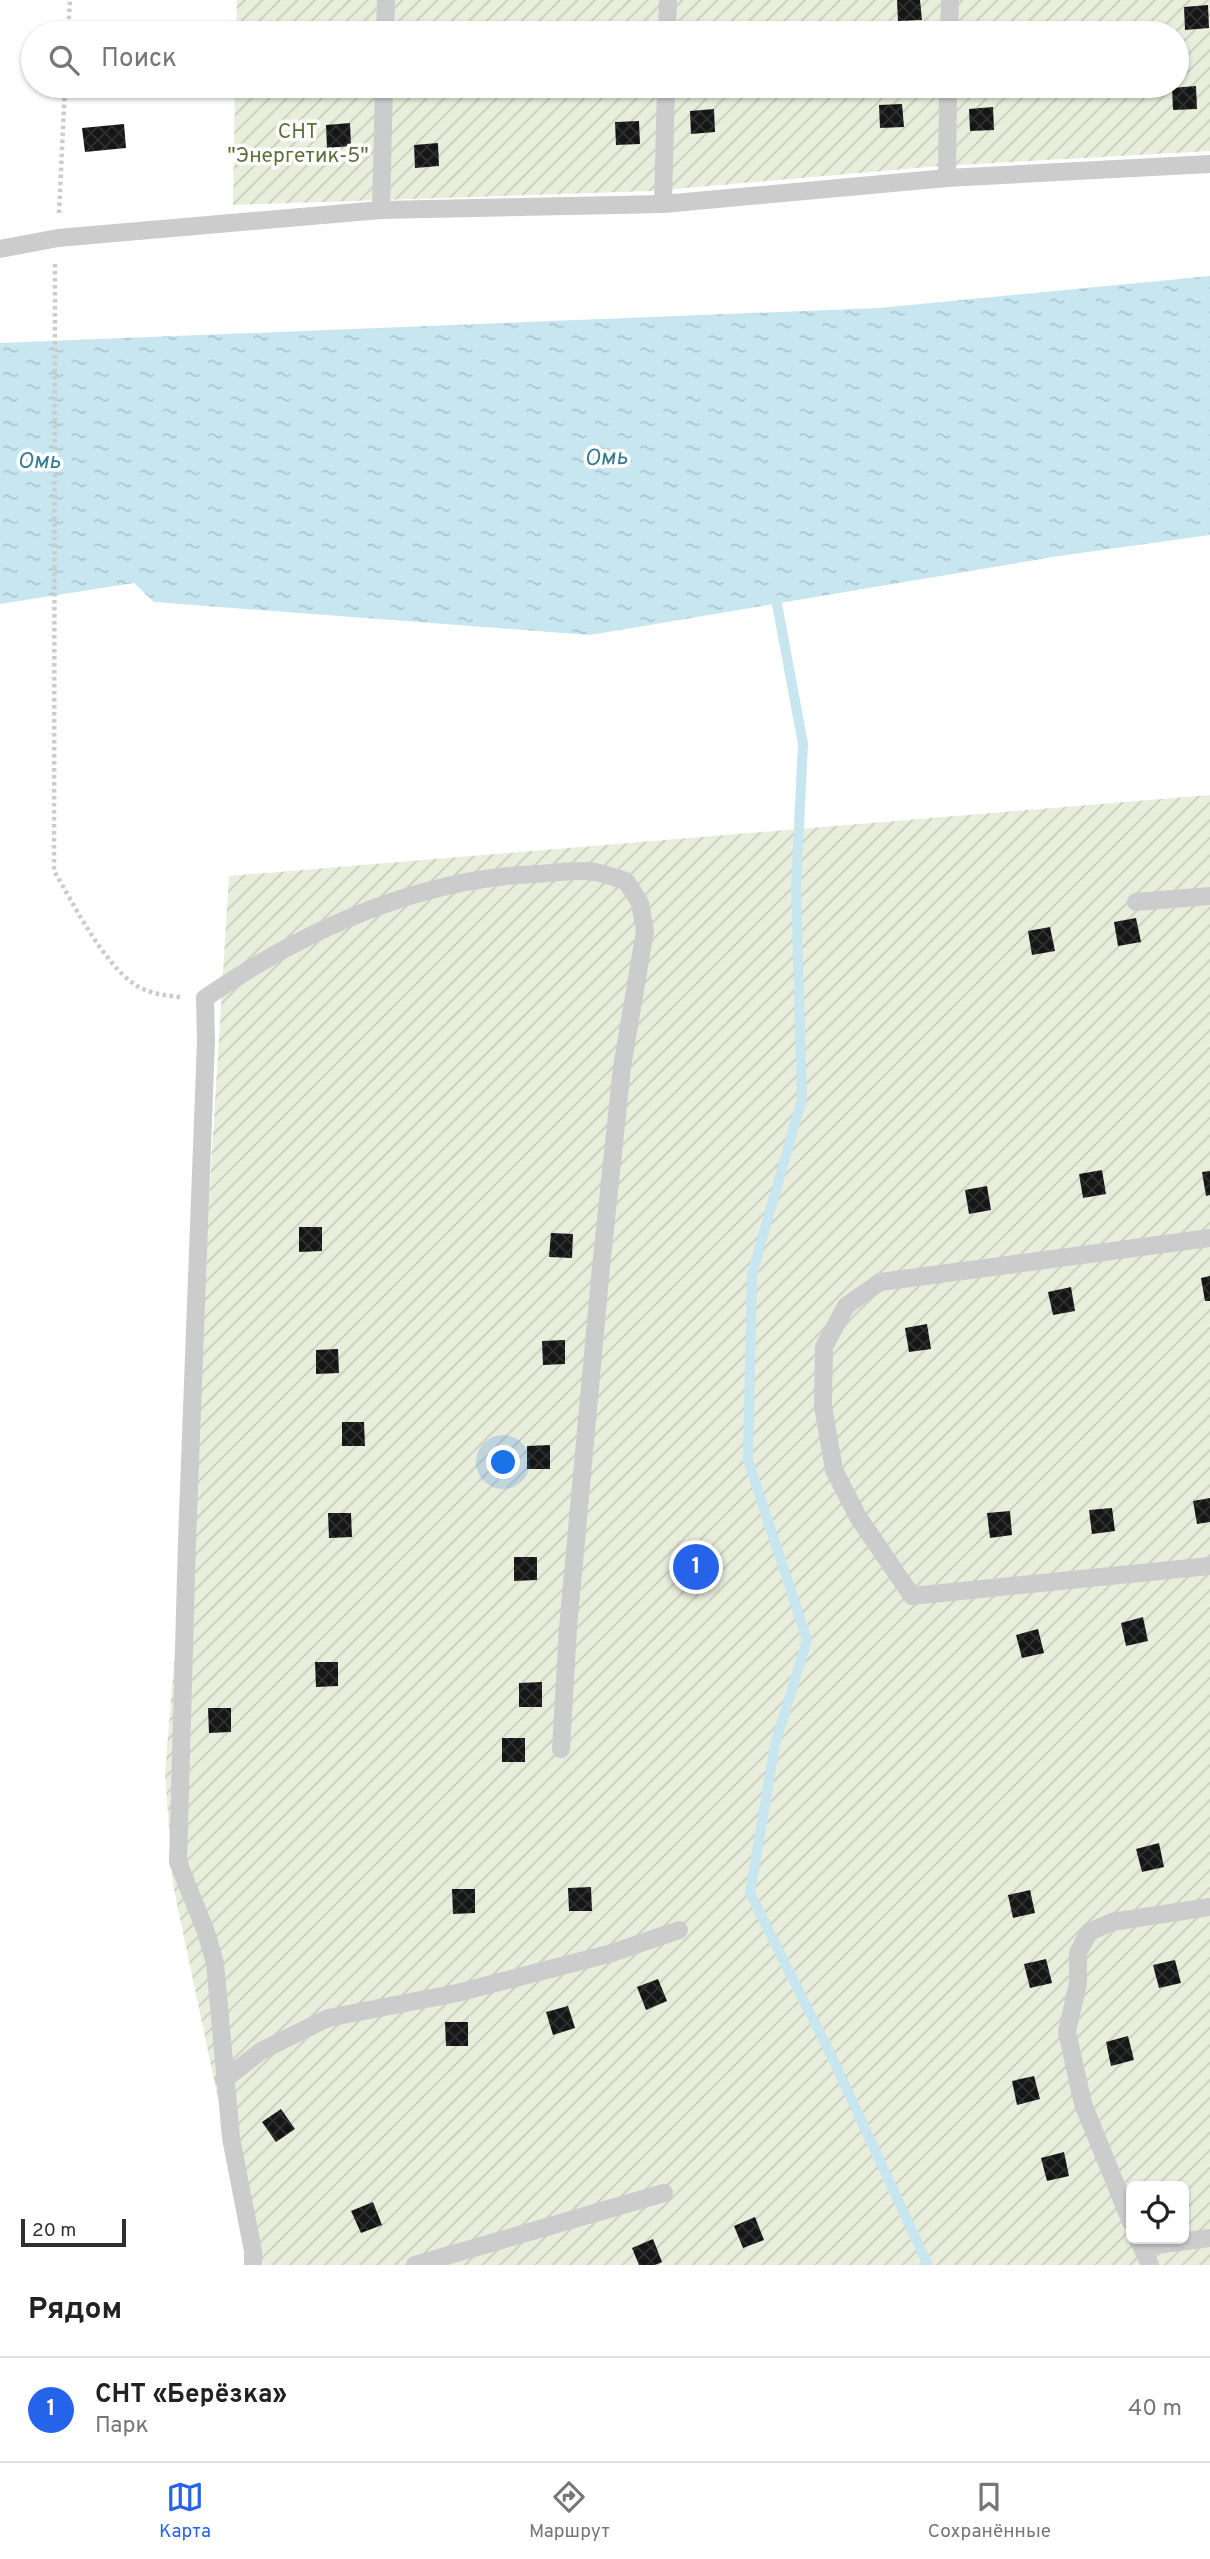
<!DOCTYPE html>
<html lang="ru">
<meta charset="utf-8">
<style>
:root{--surface:#fff;--page:#f2f2f2;--text:#222;--muted:#767676;--line:#e0e0e0;--accent:#2563eb}
body{margin:0;font-family:Overpass,sans-serif;background:var(--page);color:var(--text)}
.controls{position:absolute;right:21px;bottom:21px;display:grid;overflow:hidden;border-radius:10px;box-shadow:0 2px 5px #0004}
.controls button{width:63px;height:63px;display:grid;place-items:center;padding:0;border:0;border-bottom:2px solid var(--line);background:var(--surface);color:var(--text);font:35px sans-serif}
.scale{position:absolute;left:21px;bottom:18px;width:105px;box-sizing:border-box;padding-left:7px;border:4px solid #2f2f2f;border-top:0;font-size:19px;line-height:24px;white-space:nowrap;color:#2f2f2f;-webkit-text-stroke:5px #fff;paint-order:stroke}
.you{position:absolute;left:504px;top:1463px;width:24px;height:24px;margin:-18px;border:5px solid #fff;border-radius:50%;background:#1a73e8;box-shadow:0 0 0 10px #1a73e833}
.badge{display:grid;place-items:center;width:46px;height:46px;border-radius:50%;background:var(--accent);color:#fff;font-size:23px;font-weight:700}
.pin{position:absolute;translate:-50% -50%;border:4px solid #fff;box-shadow:0 2px 7px #0006}
.list{margin:0;padding:0;list-style:none}
h2{display:flex;justify-content:space-between;align-items:center;height:91px;margin:0;padding:0 28px;font-size:30px}
h2 small{font-size:23px;font-weight:400;color:var(--muted)}
.list li{display:grid;grid-template-columns:46px 1fr auto;gap:21px;align-items:center;box-sizing:border-box;height:105px;padding:0 28px;border-top:2px solid var(--line)}
.list b{display:block;font-size:26px;white-space:nowrap}
.list p{margin:0;font-size:23px;white-space:nowrap;color:var(--muted)}
.list em{font-size:23px;font-style:normal;color:var(--muted)}
.icon{flex:none;width:38px;height:38px;fill:none;stroke:currentColor;stroke-width:2;stroke-linecap:round;stroke-linejoin:round}
.map{position:relative;flex:none;width:1210px;height:2265px;overflow:hidden}
.search{position:absolute;background:var(--surface);box-shadow:0 2px 5px #0004;left:21px;right:21px;top:21px;height:77px;display:flex;align-items:center;gap:18px;box-sizing:border-box;padding:0 24px;border-radius:38px;color:var(--muted);font-size:26px}
.sheet{height:196px;background:var(--surface)}
nav{display:flex;justify-content:space-around;align-items:center;box-sizing:border-box;height:98px;border-top:2px solid var(--line);background:var(--surface);font-size:19px;color:var(--muted)}
nav a{display:grid;justify-items:center;gap:4px}
nav .on{color:var(--accent)}
.map>svg:first-child{display:block}
</style>
<div class="map">
<svg width="1210" height="2265" viewBox="0 0 1210 2265">
<defs>
<pattern id="garden-furrows" width="10" height="10" patternUnits="userSpaceOnUse" patternTransform="scale(1.75)"><rect width="10" height="10" fill="#e9eedc"/><path d="M-1 1l2-2M0 10L10 0M9 11l2-2" fill="none" stroke="#c8ccbd"/></pattern>
<pattern id="water-ripples" width="26" height="14" patternUnits="userSpaceOnUse" patternTransform="scale(1.75)"><rect width="26" height="14" fill="#c7e6ef"/><path d="M2 4q2-2 4 0t4 0M15 11q2-2 4 0t4 0" fill="none" stroke="#abc6cd"/></pattern>
<pattern id="building-cross-hatch" width="8" height="8" patternUnits="userSpaceOnUse" patternTransform="scale(1.75)"><rect width="8" height="8" fill="#161616"/><path d="M0 0l8 8M0 8l8-8" fill="none" stroke="#303030"/></pattern>
</defs>
<rect width="100%" height="100%" fill="#fff"/>
<!-- garden -->
<path fill="url(#garden-furrows)" fill-rule="evenodd" d="M237,0H1210V151L939,166L652,191L233,205L235,86H1177V33H236Z
M1210,795V2265H253L173,1885L165,1773L200,1344L229,876ZM1131,2186H1184V2239H1131Z"/>
<!-- water -->
<path fill="url(#water-ripples)" d="M1210,276V535L1059,556L590,635L154,602L134,583L0,604V343L879,308Z"/>
<g fill="none" stroke-linecap="round" stroke-linejoin="round">
<!-- stream -->
<path stroke="#c7e6ef" stroke-width="10" d="M777,604L803,744L796,888L802,1099L752,1274L748,1460L807,1640L775,1745L750,1893L832,2057L928,2265"/>
</g>
<!-- building -->
<path fill="url(#building-cross-hatch)" d="M897,0H920L922,20L898,21Z
M1208,5L1209,28L1185,30L1184,7Z
M640,22V33H616V23Z
M350,30V33H325V31Z
M1196,86L1197,109L1173,110L1172,88Z
M902,104L904,127L880,128L879,105Z
M993,107L994,130L970,131L969,109Z
M714,109L715,132L691,134L690,111Z
M639,121L640,144L616,145L615,122Z
M350,123L351,146L327,148L326,125Z
M124,124L126,148L85,152L82,128Z
M438,143L439,166L415,168L414,145Z
M1136,918L1141,942L1118,946L1114,922Z
M1050,927L1055,951L1032,955L1028,931Z
M1102,1170L1106,1194L1083,1198L1079,1174Z
M1210,1171V1195L1206,1196L1202,1172Z
M987,1186L991,1210L969,1214L965,1190Z
M299,1227H322V1251L299,1252Z
M551,1233L573,1234L572,1258L549,1257Z
M1210,1276V1301H1205L1201,1278Z
M1071,1287L1075,1311L1053,1315L1048,1292Z
M927,1324L931,1349L909,1352L905,1328Z
M565,1340V1364L543,1365L542,1341Z
M338,1349L339,1373L316,1374V1350Z
M342,1422H364L365,1446H342Z
M550,1445V1469H527V1446Z
M1210,1498V1522L1197,1524L1193,1501Z
M1112,1508L1115,1531L1092,1534L1089,1510Z
M1010,1511L1012,1535L990,1538L987,1513Z
M328,1513H351L352,1537L329,1538Z
M514,1557H537V1580L514,1581Z
M1143,1617L1148,1641L1126,1646L1121,1623Z
M1038,1629L1044,1653L1022,1658L1016,1635Z
M315,1662H338V1686L316,1687Z
M542,1682V1707H519V1683Z
M208,1708H231V1732L209,1733Z
M502,1738H525V1762H502Z
M1159,1843L1164,1867L1142,1872L1136,1849Z
M591,1887L592,1911H569L568,1888Z
M452,1889H475V1913L453,1914Z
M1030,1890L1035,1913L1013,1918L1008,1895Z
M1046,1959L1052,1983L1030,1988L1024,1964Z
M1175,1960L1181,1983L1159,1988L1153,1965Z
M658,1979L667,2001L646,2010L637,1987Z
M568,2006L575,2028L553,2035L546,2012Z
M445,2022H468V2046H446Z
M1128,2036L1134,2060L1111,2066L1106,2042Z
M1034,2076L1040,2099L1017,2105L1012,2081Z
M281,2109L295,2129L276,2142L262,2122Z
M1064,2152L1069,2176L1047,2181L1041,2158Z
M373,2202L382,2225L361,2233L351,2211Z
M755,2217L764,2240L743,2248L734,2226Z
M653,2239L662,2262L655,2265H639L632,2248Z"/>
<g fill="none" stroke-linecap="round" stroke-linejoin="round">
<!-- path -->
<path stroke="#ccc" stroke-width="4.5" stroke-dasharray="3.5 3.5" stroke-linecap="butt" d="M68,33L70,0
M59,213L65,86
M55,264L54,871C75,906 101,960 134,984C147,993 166,996 181,997"/>
<!-- lane -->
<path stroke="#ccc" stroke-width="18" d="M385,33L386,0
M667,33L668,0
M949,33L950,0
M947,178L948,86
M663,204L666,86
M381,210L384,86
M0,249L58,238L381,210L663,204L947,178L1210,164
M1136,902L1210,896
M1210,1238L880,1282L846,1306L824,1347L823,1406L834,1470L858,1517L912,1596L1210,1566
M224,2080L261,2051L328,2018L457,1993L612,1953L679,1930
M1131,2222L1083,2104L1067,2032L1078,1983V1953L1089,1932L1112,1922L1210,1907
M1138,2239L1150,2265
M1142,2247L1210,2238
M253,2265V2251L231,2138L215,1963L206,1932L178,1862L187,1541L206,1041L205,998C303,931 416,879 536,874C555,873 577,869 595,872C605,874 616,878 626,881L640,903L645,931L622,1067L601,1267L568,1628L561,1749
M415,2265L664,2193"/>
</g>
<g text-anchor="middle" dominant-baseline="central" stroke-width="7" stroke-linejoin="round" paint-order="stroke">
<!-- park labels -->
<g font-size="21" fill="#5c6f39" stroke="#fff">
<text x="298" y="132">СНТ<tspan x="298" dy="24">"Энергетик-5"</tspan></text>
</g>
<!-- water labels -->
<g font-size="23" font-style="italic" fill="#357e91" stroke="#fff">
<text transform="translate(606 459) rotate(-2)">Омь</text>
<text x="39" y="462">Омь</text>
</g>
</g>
</svg>
<div class="controls">
<button><svg class="icon" aria-label="locate" viewBox="0 0 24 24"><circle cx="12" cy="12" r="6"/><path d="M12 2v4M12 18v4M2 12h4M18 12h4"/></svg></button>
</div>
<div class="scale">20 m</div>
<div class="you"></div>
<div class="pin badge" style="left:696px;top:1567px">1</div>
<div class="search"><svg class="icon" aria-label="search" viewBox="0 0 24 24"><circle cx="10" cy="10" r="6"/><path d="M15 15l6 6"/></svg>Поиск</div>
</div>
<section class="sheet">
<h2>Рядом<small></small></h2>
<ul class="list">
<li><span class="badge">1</span><div><b>СНТ «Берёзка»</b><p>Парк</p></div><em>40 m</em></li>
</ul>
</section>
<nav>
<a class="on"><svg class="icon" aria-label="map" viewBox="0 0 24 24"><path d="M3 6l6-2 6 2 6-2v14l-6 2-6-2-6 2zM9 4v14M15 6v14"/></svg>Карта</a>
<a><svg class="icon" aria-label="directions" viewBox="0 0 24 24"><path d="M12 3l9 9-9 9-9-9zM9 14v-3h6M13 9l2 2-2 2"/></svg>Маршрут</a>
<a><svg class="icon" aria-label="saved" viewBox="0 0 24 24"><path d="M7 4h10v16l-5-4-5 4z"/></svg>Сохранённые</a>
</nav>
